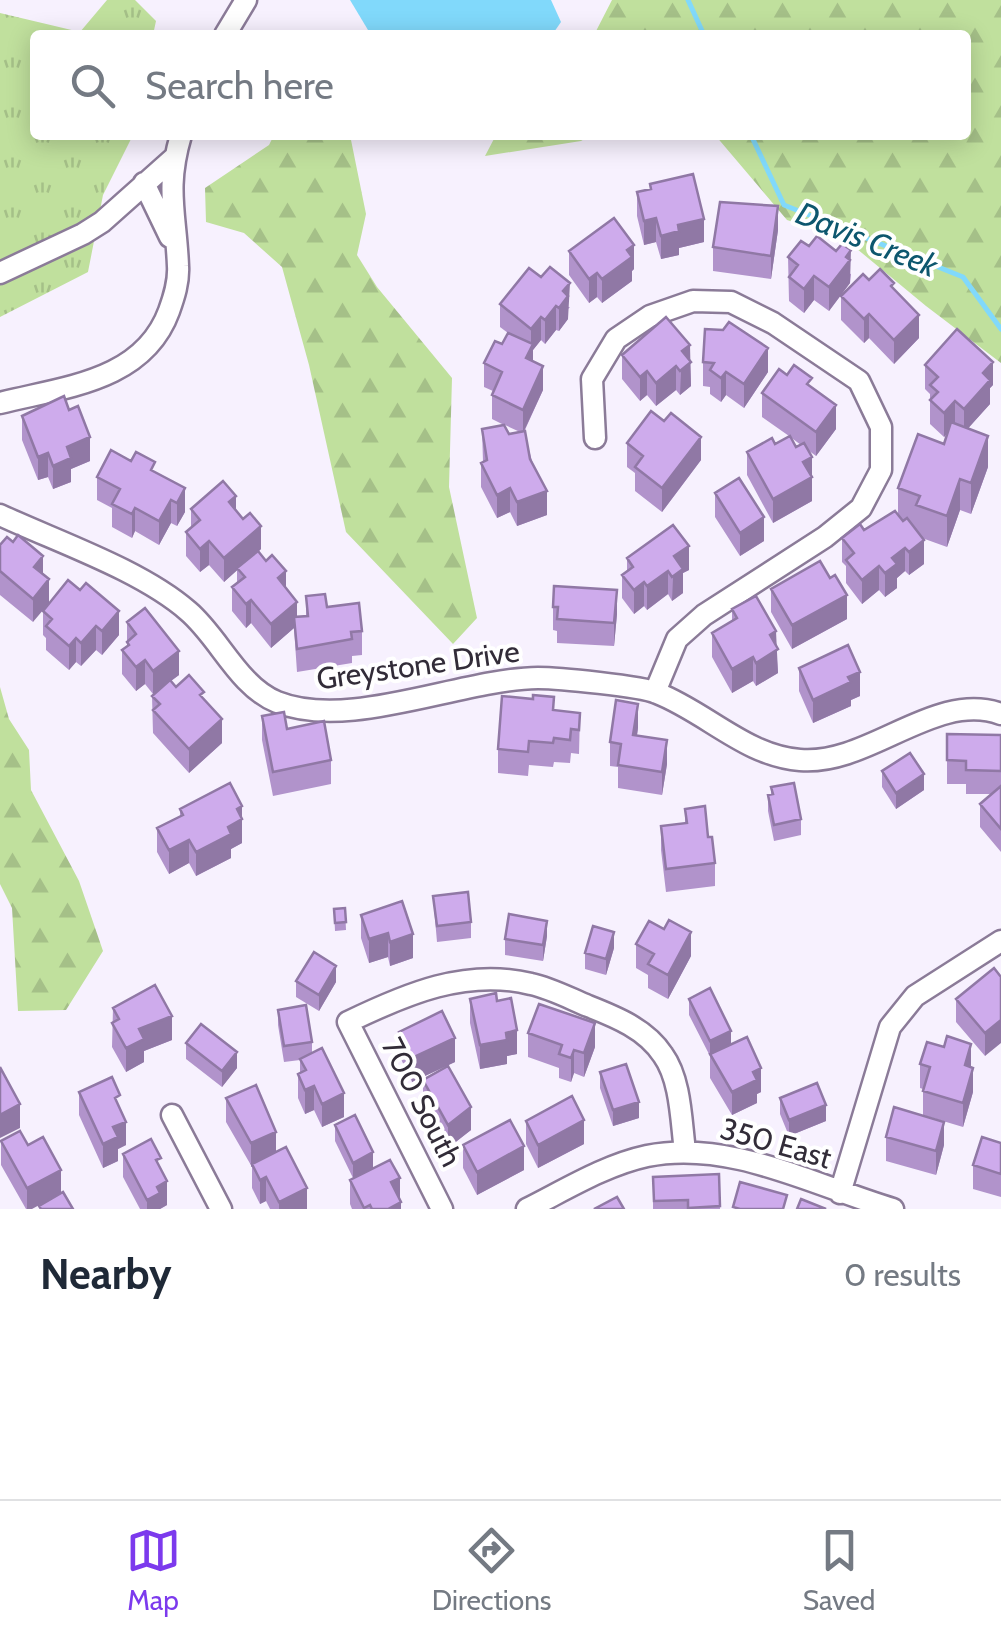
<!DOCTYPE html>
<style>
:root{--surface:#fff;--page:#f2f2f3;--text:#1f2937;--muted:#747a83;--line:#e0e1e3;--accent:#7c3aed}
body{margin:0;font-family:Cabin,sans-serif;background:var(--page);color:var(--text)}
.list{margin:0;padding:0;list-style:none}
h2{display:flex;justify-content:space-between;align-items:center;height:130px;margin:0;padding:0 40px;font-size:42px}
h2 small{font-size:32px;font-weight:400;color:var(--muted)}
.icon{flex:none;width:55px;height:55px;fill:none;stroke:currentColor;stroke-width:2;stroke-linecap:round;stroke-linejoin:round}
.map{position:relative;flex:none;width:1001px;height:1209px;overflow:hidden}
.search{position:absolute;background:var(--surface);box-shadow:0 5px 25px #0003;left:30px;right:30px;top:30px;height:110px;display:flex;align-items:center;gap:25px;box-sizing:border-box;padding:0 35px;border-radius:10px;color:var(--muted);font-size:38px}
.sheet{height:290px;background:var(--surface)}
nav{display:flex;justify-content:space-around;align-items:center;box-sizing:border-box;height:140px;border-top:2px solid var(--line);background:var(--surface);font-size:28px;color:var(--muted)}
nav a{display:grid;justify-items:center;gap:5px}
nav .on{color:var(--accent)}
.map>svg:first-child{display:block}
</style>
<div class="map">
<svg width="1001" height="1209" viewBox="0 0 1001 1209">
<defs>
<pattern id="grass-tufts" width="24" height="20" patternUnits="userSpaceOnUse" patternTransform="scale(2.5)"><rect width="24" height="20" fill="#c0e09d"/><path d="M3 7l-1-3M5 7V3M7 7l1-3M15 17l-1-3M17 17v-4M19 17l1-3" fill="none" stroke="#a5c088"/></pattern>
<pattern id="forest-firs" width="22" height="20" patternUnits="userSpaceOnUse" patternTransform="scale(2.5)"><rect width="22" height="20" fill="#c0e09d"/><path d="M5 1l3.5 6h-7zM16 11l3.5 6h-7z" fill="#a5c088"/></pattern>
</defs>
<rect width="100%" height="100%" fill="#f7f1fe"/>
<!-- grass -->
<path fill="url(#grass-tufts)" d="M107,0H135L156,21L153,35H35V135H133L103,195L88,272L0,317V13L80,32Z"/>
<!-- forest -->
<path fill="url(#forest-firs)" d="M612,0H1001V363L926,306L845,239L787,220L715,135H966V35H594Z
M274,135H350L366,214L357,255L377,287L452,378L449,487L477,618L453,644L346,532L309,365L282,267L244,233L206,222L205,188L269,145Z
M496,135H590L581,141L485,156Z
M0,687L9,719L29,750L31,790L79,881L103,951L66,1010L18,1011L12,908L0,884Z"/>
<!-- water -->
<path fill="#81d9fb" d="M350,0H551L561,22L552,35H371Z"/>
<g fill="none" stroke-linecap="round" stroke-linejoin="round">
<!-- stream -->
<path stroke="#81d9fb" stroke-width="5" d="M688,0L704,35
M751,135L784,205L963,277L1001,329"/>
<!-- minor casing -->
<g stroke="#8b7b98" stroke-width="25">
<path id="minor" d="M225,35L246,0
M144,183L170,237
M0,273L83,234L102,222L175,157
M0,403C63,387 143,382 169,311C174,297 179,282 178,266C176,214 165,189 181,135
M595,438L592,379L616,339L650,316L693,301L731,302L773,323L859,381L881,427V470L861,508L825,537L704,615L677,639L655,692
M0,515C58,542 141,570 188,611C219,637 238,686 277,702C350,731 460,679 538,678C558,678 641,686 657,693C706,712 746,756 800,760C869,766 935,690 1001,714
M172,1115L221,1209
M840,1193L890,1027L915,996L1001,941
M442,1209L348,1022C406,994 466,968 531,984C550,988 569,998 588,1006C616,1017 646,1029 663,1055C681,1080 681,1121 685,1151
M527,1209C565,1190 605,1165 647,1156C730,1139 815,1186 893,1209"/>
</g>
<!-- minor -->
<use href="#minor" stroke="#fff" stroke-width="20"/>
</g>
<!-- wall -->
<path fill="#b193cb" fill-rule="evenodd" d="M650,184L704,242L679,248V255L661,259L656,242L644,245L637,216V192L650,189Z
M778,230L771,279L713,271V247Z
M569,251L634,269L632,271V281L602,303L597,297L589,303L569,275Z
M788,257L851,274L850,283L829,311L814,300L804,313L789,301Z
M869,280L894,290L919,338L894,364L869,338L864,343L841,320V296Z
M500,304L570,307L568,309V319L559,331L556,330L545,344L541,340L533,350V361L543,390L524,432L547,515L517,526L510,512L497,518L481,487V463L483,462L482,429L504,425L492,419V395L493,391L484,387V363L502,344L508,333L500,327ZM505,425L520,432L509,434Z
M622,355L690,361L691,386L680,395L676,390L656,406L647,395L640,401L622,379Z
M703,362L768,372L744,408L726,395L721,402L710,394V387L703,386Z
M925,365L993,385L990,388V404L968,428L988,467L971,514L960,510L947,547L922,538L924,564L909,575L905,571L897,578V588L885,597L879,590L862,604L846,583V566L842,562V538L898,515V488L944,444L948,433L944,437L930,424V394L925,389Z
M812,388L836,429L816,456L808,450L812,457V501L773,523L747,475V452L775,444L789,436L762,417V393ZM790,437L793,439L801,445L796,447Z
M22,416L90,461L71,469V482L53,489L48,477L38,480L22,440Z
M627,443L701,460L662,512L635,491V473L627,467Z
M155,472L185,512L177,526L171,523L159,545L135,531L132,538L112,527V508L97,500V477Z
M715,493L764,541L740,556L715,517Z
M191,509L236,511L261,549L258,552L286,588L297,617L306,616V596L327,607L362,631V655L352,656V663L297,672L294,628L271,648L251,623L246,628L232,611V587L237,583V570L224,582L209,565L200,572L186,556V532L191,528Z
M13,542L43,556L33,622L0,595V545Z
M627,558L689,570L683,573V593L672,601L668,594L647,610L644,606L634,614L622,598V575L627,571Z
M68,580L119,635L102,655L96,650L81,666L76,662L69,670L46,650V638L43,635V611Z
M771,589L847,619L792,649L771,612Z
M553,607L617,614L614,646L557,643V631L553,630Z
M732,609L776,646L778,673L756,686L753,681L732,693L712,657V633L732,621Z
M127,622L179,675L171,681L176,687L204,699L222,743L189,773L153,733L152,696L153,694L145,684L136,691L122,674V650L127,647Z
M799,668L860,696L851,700V706L813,723L799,691Z
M554,710L580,713L579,754L571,753L570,763L554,762L553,767L529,765L528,776L498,773V749Z
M262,716L287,729L331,760V784L273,796L262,740Z
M638,728L637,736L667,764L662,795L618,788V767L610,766V742Z
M947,734L1001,735V852L980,827V804L991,794H966V784H947Z
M882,771L924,790L896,809L882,787Z
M771,787L801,819V835L774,841L768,811V795L771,794Z
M242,806V843L231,849V858L196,876L189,863L169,874L157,852V828L180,816V809Z
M685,809L708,837L715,863V886L666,892L661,850V826L685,823Z
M433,896L471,922V938L437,942Z
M402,901L413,958L390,966L388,957L369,963L361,938V915Z
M345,908L346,930L335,931L334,909Z
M547,936L543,961L505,955V939Z
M636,944L691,956L668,999L648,988V975L636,968Z
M614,948L606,975L585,969V953Z
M1001,977L985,1056L956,1022V999Z
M296,981L336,982L319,1011L296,997Z
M470,999L497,1001L517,1054L507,1056V1064L480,1069L470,1023Z
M689,999L731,1044L761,1092L757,1094V1103L732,1115L710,1078V1056L689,1015Z
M113,1008L172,1040L144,1051V1062L126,1072L112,1047Z
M278,1010L312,1042V1053L344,1117L322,1127L314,1110L305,1114L298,1098V1074L300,1073V1060L284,1062L278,1025Z
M399,1032L455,1062L412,1082L399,1055Z
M528,1033L595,1047L584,1077L574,1073L571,1082L559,1078V1068L528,1057Z
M186,1043L237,1068L222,1087L186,1059Z
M920,1064L971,1067L973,1092L963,1127L923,1115V1089L920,1088Z
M600,1072L639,1118L613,1126L600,1088Z
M423,1080L471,1130L448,1148L423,1104Z
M79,1092L120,1108L126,1145L118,1149V1161L103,1168L79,1115Z
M226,1098L276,1151L307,1209H270L266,1201L260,1204L252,1188V1167L226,1122Z
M780,1098L826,1121L789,1136L780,1114Z
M526,1121L584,1144L538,1168L526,1144Z
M335,1125L400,1199L401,1209H352L350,1204V1180L353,1178L335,1141Z
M886,1137L944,1145L936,1175L886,1161Z
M1,1141L28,1145L32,1209H26L1,1165Z
M1001,1143V1197L973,1189V1165Z
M463,1145L524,1170L477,1195L463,1168Z
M123,1154L161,1170L167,1205L160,1209H140L123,1177Z
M719,1174L720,1209H653V1177Z"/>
<!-- shaded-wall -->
<path fill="#9078a5" d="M778,206V230L771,279V256Z
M656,218V242L644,245V221Z
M704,219V242L679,248V255L661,259V236L678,225Z
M634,245V269L632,271V281L602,303V279L627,250Z
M851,250L850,283L829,311V287Z
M597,273V297L589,303V279Z
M814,276V300L804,313V289Z
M570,283L568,319L559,331V308L563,291Z
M556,306V330L545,344V320Z
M869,314V338L864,343V319Z
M919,315V338L894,364V340Z
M541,317V340L533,350V368L526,358L531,348V329Z
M690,345L691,386L680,395L682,351Z
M768,348V372L744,408V384Z
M993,362V385L990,388V404L964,433V409L983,373Z
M543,366V390L523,433V410Z
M676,366V390L656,406V383Z
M647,371V395L640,401V377Z
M726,372V395L721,402V378Z
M955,401V425L944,437V413Z
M836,405V429L816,456V432Z
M988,436V467L971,514V483Z
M90,437V461L71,469V482L53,489V466L67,447Z
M701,437V460L662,512V488Z
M48,453V477L38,480V457Z
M812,457V501L773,523V499L803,462Z
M960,479V510L947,547V516Z
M185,488V512L177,526V503Z
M510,488V512L497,518V495Z
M547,491V515L517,526V502Z
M236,496V520L229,502Z
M171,500V523L159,545V521Z
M135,508V531L132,538V514Z
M764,517V541L740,556V533Z
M261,526V549L224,582V558Z
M924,540V564L909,575V552Z
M209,541V565L200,572V549Z
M689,546V570L683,573V593L672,601L674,556Z
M905,548V571L897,578V588L885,597V573L892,558Z
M43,556V580L34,567Z
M879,566V590L862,604V580Z
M286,571V595L278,578Z
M668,571V594L647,610V586Z
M49,579V603L33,622V599Z
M644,582V606L634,614V590Z
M617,590V614L614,646V623Z
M847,595V619L792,649V625Z
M251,600V623L246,628V604Z
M297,602V626L294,617V628L271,648V624Z
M119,611V635L102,655V631Z
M96,626V650L81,666V643Z
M776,631L778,673L756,686V663L770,635Z
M76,638V662L69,670V646Z
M179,651V675L153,694V671Z
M753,657V681L732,693V669Z
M145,660V684L136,691V667Z
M860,672V696L851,700V706L813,723V700L848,677Z
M638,704V728L633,759V735Z
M222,719V743L189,773V749Z
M667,740V764L662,795V772Z
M924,774V790L896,809V793Z
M242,806V843L231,849V858L196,876V852L228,827L237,809Z
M189,840V863L169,874V850Z
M547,921V936L543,961V945Z
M614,932V948L606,975V959Z
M691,932V956L668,999V975Z
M388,933V957L369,963V939Z
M413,934V958L390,966V942Z
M336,966V982L319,1011V995Z
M172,1016V1040L144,1051V1062L126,1072V1048L139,1029Z
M1001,1020V1043L985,1056V1033Z
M595,1023V1047L584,1077V1053Z
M517,1030V1054L507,1056V1064L480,1069V1045L506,1033Z
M731,1031V1047L710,1057V1041Z
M455,1038V1062L412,1082V1058Z
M971,1044V1068L965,1065Z
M574,1050V1073L571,1082V1058Z
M237,1052V1068L222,1087V1071Z
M761,1068V1092L757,1094V1103L732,1115V1092L753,1072Z
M973,1068V1092L963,1127V1103Z
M314,1086V1110L305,1114V1090Z
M344,1093V1117L322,1127V1104Z
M639,1102V1118L613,1126V1110Z
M20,1104V1128L0,1138V1115Z
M826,1105V1121L789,1136V1120Z
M471,1107V1130L448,1148V1125Z
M584,1120V1144L538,1168V1145Z
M126,1122V1145L118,1149V1161L103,1168V1144L113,1127Z
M944,1122V1145L936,1175V1151Z
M276,1132V1156L251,1167V1143Z
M524,1146V1170L477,1195V1172Z
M373,1152V1168L353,1178V1163Z
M61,1170V1193L32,1209H27V1188Z
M266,1177V1201L260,1204V1180Z
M400,1178V1202L391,1182Z
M167,1181V1205L160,1209H147V1200L157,1187Z
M307,1188V1209H279V1202Z
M401,1202V1209H388Z"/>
<!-- building -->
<path fill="#ceabec" stroke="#9078a5" stroke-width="2.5" d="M693,174L704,219L678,225L679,231L661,236L656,218L644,221L637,192L651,189L650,184Z
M720,202L778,206L771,256L713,247Z
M614,218L634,245L627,250L632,257L602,279L597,273L589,279L569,251Z
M817,236L836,251L842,244L851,250L846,257L850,260L829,287L814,276L804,289L789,277L798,265L788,257L801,241L809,246Z
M550,267L570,283L563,291L568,296L559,308L556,306L545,320L541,317L531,329L500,304L529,268L541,277Z
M880,269L894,283L891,286L919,315L894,340L869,314L864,319L841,296L863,274L869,280Z
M666,317L690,345L682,351L691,362L680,371L676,366L656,383L647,371L640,377L622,355Z
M729,322L768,348L744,384L726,372L721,378L710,370L714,363L703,362L705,329L723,330Z
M957,329L993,362L983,373L990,380L964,409L955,401L944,413L930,400L938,392L930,385L938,377L925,365Z
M508,333L533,344L526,358L543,366L523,410L492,395L502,372L484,363L495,341L502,344Z
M794,365L812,378L807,384L836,405L816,432L762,393L779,369L787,375Z
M64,396L69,410L78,406L90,437L67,447L71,458L53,466L48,453L38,457L22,416Z
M651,411L664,421L671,413L701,437L662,488L635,467L643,456L627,443Z
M951,422L988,436L971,483L960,479L947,516L916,505L920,496L898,488L918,434L944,444Z
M504,425L509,434L525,431L530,459L547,491L517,502L510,488L497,495L481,463L487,460L482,429Z
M790,436L796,447L804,443L812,457L803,462L812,477L773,499L747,452L772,438L775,444Z
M111,450L131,461L136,452L155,462L151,470L185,488L177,503L171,500L159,521L135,508L132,514L112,504L120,489L97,477Z
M739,478L764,517L740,533L715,493Z
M223,481L236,496L229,502L243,519L250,513L261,526L224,558L209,541L200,549L186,532L200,520L191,509Z
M895,511L903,521L907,518L924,540L909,552L905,548L892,558L897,564L885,573L879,566L862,580L846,560L854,553L842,538L860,524L864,530Z
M673,525L689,546L674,556L683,569L672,577L668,571L647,586L644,582L634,590L622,575L633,567L627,558Z
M18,535L43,556L34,567L49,579L33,599L0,571V545L7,537L13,542Z
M258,551L266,561L272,555L286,571L278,578L297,602L271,624L251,600L246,604L232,587L245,577L237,568Z
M820,561L830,578L835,575L847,595L792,625L771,589Z
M68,580L80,590L86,583L119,611L102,631L96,626L81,643L76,638L69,646L46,626L52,619L43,611Z
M554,586L617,590L614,623L557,619L558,607H553Z
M325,594L327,607L359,603L362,631L351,632L352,639L297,649L294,617L308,616L306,596Z
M756,596L776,631L770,635L778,649L756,663L753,657L732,669L712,633L737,618L732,609Z
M145,608L179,651L153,671L145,660L136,667L122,650L129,645L127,642L136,634L127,622Z
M848,645L860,672L848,677L851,682L813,700L799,668Z
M189,675L204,692L200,695L222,719L189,749L153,710L160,704L152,696L170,680L176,687Z
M533,695L554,697L553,710L580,713L579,730L571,729L570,740L554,738L553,743L529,741L528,752L498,749L502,696L533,699Z
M616,700L638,704L633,735L667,740L662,772L618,765L621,744L610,742Z
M284,712L287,729L324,721L331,760L273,772L262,716Z
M947,734L1001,735V771L966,770V761L947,760Z
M910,753L924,774L896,793L882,771Z
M230,783L242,806L237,809L242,819L228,827L231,834L196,852L189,840L169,850L157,828L183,815L180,809Z
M794,783L801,819L774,825L768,795L773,794L771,787Z
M1001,786V829L980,804Z
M705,806L708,837H712L715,863L666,869L661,826L687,823L685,809Z
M468,892L471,922L437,926L433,896Z
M402,901L413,934L390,942L388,933L369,939L361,915Z
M345,908L346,922L335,923L334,909Z
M509,914L547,921L543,945L505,939Z
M669,920L691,932L668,975L648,964L654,954L636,944L649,921L664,929Z
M593,926L614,932L606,959L585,953Z
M314,952L336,966L319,995L296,981Z
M994,968L1001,977V1020L985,1033L956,999Z
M155,985L172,1016L139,1029L144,1039L126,1048L112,1023L119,1019L113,1008Z
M710,988L731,1031L710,1041L689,999Z
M496,993L497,1001L511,998L517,1030L506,1033L507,1040L480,1045L470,999Z
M539,1004L595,1023L584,1053L574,1050L571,1058L559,1054L562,1045L528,1033Z
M306,1005L312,1042L284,1046L278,1010Z
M442,1011L455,1038L412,1058L399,1032Z
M201,1024L237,1052L222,1071L186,1043Z
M947,1036L971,1044L965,1065L973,1068L963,1103L923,1091L930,1067L920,1064L927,1042L944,1047Z
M747,1037L761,1068L753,1072L757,1080L732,1092L710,1054Z
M322,1048L344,1093L322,1104L314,1086L305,1090L298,1074L306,1070L300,1059Z
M626,1064L639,1102L613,1110L600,1072Z
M448,1066L471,1107L448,1125L423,1080Z
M0,1067L20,1104L0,1115Z
M112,1077L120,1095L115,1098L126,1122L113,1127L118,1137L103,1144L79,1092Z
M817,1083L826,1105L789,1120L780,1098Z
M256,1085L276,1132L251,1143L226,1098Z
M572,1096L584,1120L538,1145L526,1121Z
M894,1107L944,1122L936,1151L886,1137Z
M355,1115L373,1152L353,1163L335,1125Z
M510,1120L524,1146L477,1172L463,1145Z
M20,1131L28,1145L43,1137L61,1170L27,1188L1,1141Z
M982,1137L1001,1143V1174L973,1165Z
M151,1139L161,1158L156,1160L167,1181L157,1187L160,1193L147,1200L123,1154Z
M286,1147L307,1188L279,1202L266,1177L260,1180L252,1164Z
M390,1160L400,1178L391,1182L401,1202L388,1209H372L370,1205L364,1208L350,1180Z
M719,1174L720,1206L688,1208V1200L654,1201L653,1177Z
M740,1182L787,1195L783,1209H740L733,1207Z
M63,1192L73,1209H41L39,1206Z
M617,1197L624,1209H594Z
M801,1199L826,1209H797Z"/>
<g text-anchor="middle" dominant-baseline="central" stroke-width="8" stroke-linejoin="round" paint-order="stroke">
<!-- street labels -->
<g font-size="30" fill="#322c38" stroke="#fff">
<text transform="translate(418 665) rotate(-8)">Greystone Drive</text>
<text transform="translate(422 1102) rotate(63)">700 South</text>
<text transform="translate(776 1143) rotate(16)">350 East</text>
</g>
<!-- water labels -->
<g font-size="32" font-style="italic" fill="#0d576e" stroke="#fff">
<text transform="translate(867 239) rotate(22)">Davis Creek</text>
</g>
</g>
</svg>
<div class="search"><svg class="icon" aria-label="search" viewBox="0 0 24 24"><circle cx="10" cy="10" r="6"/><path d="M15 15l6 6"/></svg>Search here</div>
</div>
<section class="sheet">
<h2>Nearby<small>0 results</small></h2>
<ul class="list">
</ul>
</section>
<nav>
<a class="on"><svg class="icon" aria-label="map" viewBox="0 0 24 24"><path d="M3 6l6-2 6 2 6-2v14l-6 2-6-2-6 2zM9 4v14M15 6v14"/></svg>Map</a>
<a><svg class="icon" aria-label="directions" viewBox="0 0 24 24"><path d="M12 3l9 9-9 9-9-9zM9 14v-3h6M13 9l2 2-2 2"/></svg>Directions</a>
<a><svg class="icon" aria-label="saved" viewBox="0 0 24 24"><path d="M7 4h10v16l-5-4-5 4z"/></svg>Saved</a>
</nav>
